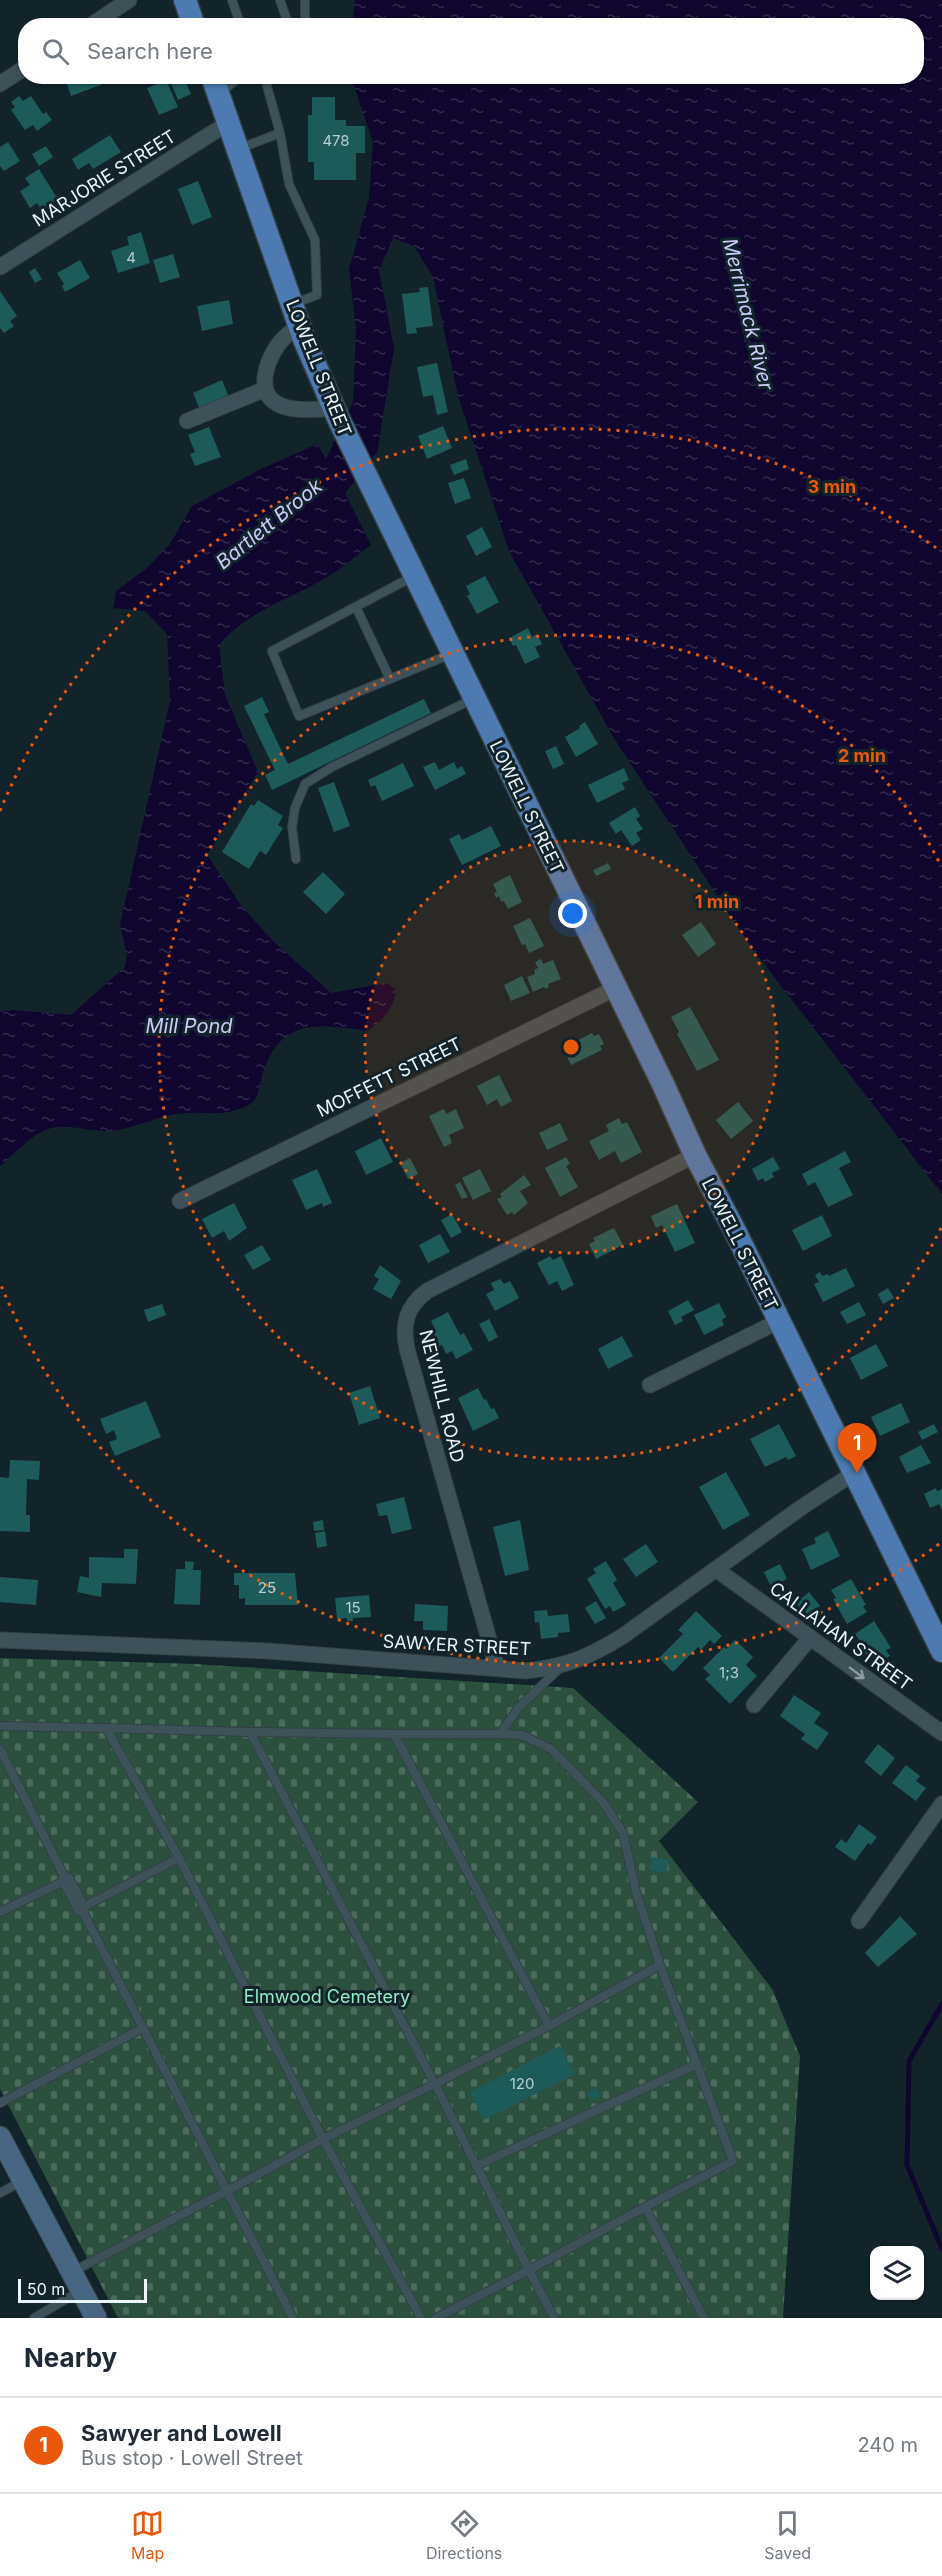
<!DOCTYPE html>
<meta charset="utf-8">
<style>
:root{--surface:#fff;--page:#f2f2f3;--text:#1f2937;--muted:#747a83;--line:#e0e1e3;--accent:#ea580c}
body{margin:0;font-family:Inter,sans-serif;background:var(--page);color:var(--text)}
.controls{position:absolute;right:18px;bottom:18px;display:grid;overflow:hidden;border-radius:12px;box-shadow:0 2px 4px #0004}
.controls button{width:54px;height:54px;display:grid;place-items:center;padding:0;border:0;border-bottom:2px solid var(--line);background:var(--surface);color:var(--text);font:30px sans-serif}
.scale{position:absolute;left:18px;bottom:15px;width:129px;box-sizing:border-box;padding-left:6px;border:3px solid #eaf4f9;border-top:0;font-size:16px;line-height:21px;white-space:nowrap;color:#eaf4f9;-webkit-text-stroke:4px #12232a;paint-order:stroke}
.you{position:absolute;left:573px;top:914px;width:21px;height:21px;margin:-15px;border:4px solid #fff;border-radius:50%;background:#1a73e8;box-shadow:0 0 0 9px #1a73e833}
.badge{display:grid;place-items:center;width:39px;height:39px;border-radius:50%;background:var(--accent);color:#fff;font-size:20px;font-weight:700}
.pin{position:absolute;translate:-50% -50px;filter:drop-shadow(0 2px 3px #0008)}
.pin::after{content:'';position:absolute;top:32px;width:21px;height:18px;background:inherit;clip-path:polygon(0 0,100% 0,50% 100%)}
.list{margin:0;padding:0;list-style:none}
h2{display:flex;justify-content:space-between;align-items:center;height:78px;margin:0;padding:0 24px;font-size:26px}
h2 small{font-size:20px;font-weight:400;color:var(--muted)}
.list li{display:grid;grid-template-columns:39px 1fr auto;gap:18px;align-items:center;box-sizing:border-box;height:96px;padding:0 24px;border-top:2px solid var(--line)}
.list b{display:block;font-size:22px;white-space:nowrap}
.list p{margin:0;font-size:20px;white-space:nowrap;color:var(--muted)}
.list em{font-size:20px;font-style:normal;color:var(--muted)}
.icon{flex:none;width:33px;height:33px;fill:none;stroke:currentColor;stroke-width:2;stroke-linecap:round;stroke-linejoin:round}
.map{position:relative;flex:none;width:942px;height:2318px;overflow:hidden}
.search{position:absolute;background:var(--surface);box-shadow:0 2px 4px #0004;left:18px;right:18px;top:18px;height:66px;display:flex;align-items:center;gap:15px;box-sizing:border-box;padding:0 21px;border-radius:24px;color:var(--muted);font-size:22px}
.sheet{height:174px;background:var(--surface)}
nav{display:flex;justify-content:space-around;align-items:center;box-sizing:border-box;height:84px;border-top:2px solid var(--line);background:var(--surface);font-size:16px;color:var(--muted)}
nav a{display:grid;justify-items:center;gap:3px}
nav .on{color:var(--accent)}
.map>svg:first-child{display:block}
</style>
<div class="map">
<svg width="942" height="2318" viewBox="0 0 942 2318">
<defs>
<pattern id="cemetery-stones" width="16" height="16" patternUnits="userSpaceOnUse" patternTransform="scale(1.5)"><rect width="16" height="16" fill="#2b503e"/><path d="M2 7V4a2 2 0 0 1 4 0v3zM10 15v-3a2 2 0 0 1 4 0v3z" fill="#4a6a5b"/></pattern>
<pattern id="water-ripples" width="26" height="14" patternUnits="userSpaceOnUse" patternTransform="scale(1.5)"><rect width="26" height="14" fill="#0f052e"/><path d="M2 4q2-2 4 0t4 0M15 11q2-2 4 0t4 0" fill="none" stroke="#322a4d"/></pattern>
</defs>
<rect width="100%" height="100%" fill="#12232a"/>
<!-- cemetery -->
<path fill="url(#cemetery-stones)" d="M0,1658L195,1664L573,1688L698,1802L659,1841L772,1989L800,2056L783,2318H118L0,2089Z"/>
<!-- water -->
<path fill="url(#water-ripples)" d="M355,0H942V1194L751,947L615,740L509,551L458,396L433,277L414,246L393,238L379,270L394,348L377,453L345,493L371,545C357,555 344,567 329,576C292,598 248,611 219,645L225,695L258,772L207,855L243,908L273,941L331,993L387,983L396,989C396,1006 382,1021 368,1031C316,1023 277,1018 261,1080C256,1098 259,1102 239,1109C220,1116 205,1112 185,1113C160,1114 135,1129 110,1131C89,1132 62,1121 43,1131C27,1139 13,1155 0,1166V1012L14,1010L71,1015L125,967L127,956L120,925L170,701L167,634L145,611L113,608L116,591L147,568L170,544L192,506L261,469L317,444L326,459L353,402L356,329L349,269L369,198L373,142L351,77L916,76V26L352,25Z"/>
<g fill="none" stroke-linecap="round" stroke-linejoin="round">
<!-- stream -->
<path stroke="#0f052e" stroke-width="5" d="M942,2004L909,2061L907,2165L942,2249"/>
</g>
<!-- building -->
<path fill="#1d5b59" d="M64,76H112L114,80L71,96Z
M183,76L191,94L178,100L170,81Z
M166,80L178,107L159,115L147,88Z
M19,96L23,101L31,96L43,114L46,112L52,120L37,131L33,125L25,130L11,110L15,107L11,102Z
M312,97H335V120H346V126H365V153H356V180H314V162H308V115H312Z
M110,135L121,152L93,169L89,163L78,170L72,159Z
M8,142L20,161L4,171L0,166V147Z
M46,146L53,157L39,166L32,154Z
M39,169L59,201L42,211L37,203L30,208L20,191L30,185L25,178Z
M198,181L212,217L192,225L178,189Z
M141,232L150,263L118,273L111,251L129,245L127,237Z
M173,254L180,277L160,283L153,260Z
M80,260L90,278L65,292L62,286L64,284L57,273Z
M35,268L42,279L35,283L29,272Z
M428,287L433,326L416,328L417,333L407,334L402,294L420,292L419,288Z
M0,291L17,316L10,321L14,326L4,333L0,328Z
M229,300L233,324L202,331L197,306Z
M437,363L448,412L437,415L433,395L423,397L417,367Z
M222,380L230,400L201,412L193,393Z
M443,426L452,448L427,459L418,436Z
M209,427L221,457L195,466L190,454L195,452L188,435Z
M466,459L469,469L454,475L450,465Z
M464,478L471,498L455,504L448,483Z
M482,527L492,547L476,556L466,536Z
M485,576L499,602L477,614L467,596L470,594L466,586Z
M528,628L532,637L537,634L542,644L535,647L540,657L525,664L516,645L513,646L509,638Z
M262,697L269,712L264,714L288,764L424,699L431,713L272,790L265,775L275,770L244,706Z
M585,722L598,744L576,757L565,737L580,728L579,726Z
M556,746L564,764L553,769L545,751Z
M435,762L439,770L454,762L457,769L462,766L466,774L435,790L423,767Z
M403,763L414,786L382,801L375,785L371,787L368,780Z
M624,768L629,780L622,783L625,789L597,803L588,785Z
M334,782L350,826L334,832L318,788Z
M258,800L283,816L278,825L283,828L266,855L260,851L249,869L222,852L251,804L254,806Z
M635,807L640,816L636,819L643,829L636,833L641,840L632,846L621,830L616,834L609,823Z
M491,826L501,846L462,865L449,839L459,834L462,840Z
M608,863L611,869L596,876L593,870Z
M323,872L345,894L326,914L303,892Z
M510,875L522,902L508,909L504,901L501,902L499,896L496,898L494,893L497,892L493,884Z
M530,918L544,946L529,953L525,944L522,945L513,926Z
M701,922L716,944L698,957L682,935Z
M541,959L543,964L553,960L561,979L548,984L549,987L546,989L544,987L533,992L527,977L535,974L534,970L538,968L535,962Z
M522,976L530,993L511,1001L504,985Z
M690,1007L719,1060L697,1071L677,1034L679,1032L671,1017Z
M592,1033L594,1036L599,1034L604,1044L600,1046L602,1050L571,1065L566,1055L574,1051L571,1044Z
M499,1075L512,1101L501,1107L497,1099L487,1105L477,1086Z
M738,1102L753,1121L731,1139L716,1120Z
M444,1109L446,1114L456,1109L464,1128L449,1135L452,1143L444,1147L429,1116Z
M619,1118L622,1124L627,1122L642,1152L621,1163L615,1151L599,1160L589,1141L609,1131L606,1125Z
M560,1123L568,1140L547,1150L539,1133Z
M381,1138L393,1162L366,1175L355,1151Z
M845,1151L851,1162L839,1168L853,1195L828,1207L815,1182L808,1186L802,1174Z
M566,1157L570,1164L566,1166L578,1187L560,1197L545,1168Z
M773,1157L780,1169L772,1173L774,1177L765,1182L763,1178L758,1181L752,1169Z
M410,1158L418,1174L408,1179L400,1163Z
M317,1169L332,1203L323,1207L322,1203L306,1210L292,1180Z
M480,1169L491,1191L473,1200L462,1178Z
M524,1175L531,1185L520,1191L528,1203L514,1215L512,1212L507,1215L497,1199L502,1197L500,1194Z
M460,1182L468,1197L462,1199L455,1185Z
M234,1203L247,1228L229,1241L224,1231L212,1238L202,1219Z
M677,1204L695,1243L675,1252L662,1225L656,1228L651,1216Z
M452,1214L462,1232L451,1238L441,1220Z
M822,1215L832,1236L803,1251L792,1230Z
M614,1228L623,1245L596,1259L589,1244L595,1241L593,1238Z
M440,1234L450,1252L428,1263L419,1245Z
M262,1245L271,1260L253,1270L244,1255Z
M550,1256L553,1260L561,1256L574,1285L562,1291L557,1281L549,1285L537,1263Z
M380,1265L401,1281L391,1299L373,1289L379,1279L374,1276Z
M846,1268L855,1286L823,1302L814,1284L819,1282L815,1275L820,1272L822,1276L828,1274L829,1276Z
M500,1279L504,1284L510,1281L519,1298L495,1311L486,1294L494,1290L491,1283Z
M888,1288L894,1298L883,1304L878,1294Z
M688,1300L694,1310L681,1317L683,1321L675,1325L668,1311Z
M859,1302L866,1315L847,1324L840,1312Z
M719,1303L726,1317L722,1320L724,1325L704,1335L694,1315Z
M162,1304L166,1315L148,1322L144,1310Z
M448,1312L460,1335L464,1333L473,1350L456,1359L452,1351L446,1354L442,1345L439,1346L433,1333L436,1331L431,1321Z
M489,1319L498,1337L489,1342L479,1324Z
M622,1336L633,1356L608,1369L598,1349Z
M876,1344L888,1366L861,1380L850,1358Z
M370,1386L380,1418L359,1425L349,1393Z
M478,1388L484,1400L486,1399L491,1409L494,1408L499,1418L473,1431L458,1398Z
M146,1401L161,1437L115,1456L109,1442L117,1439L114,1430L106,1434L100,1419Z
M901,1403L910,1422L880,1436L871,1417Z
M779,1424L796,1456L788,1460L786,1457L765,1467L750,1439Z
M934,1424L938,1432L922,1440L918,1432Z
M921,1445L931,1463L907,1473L899,1457Z
M10,1460L40,1461L39,1480L27,1479L26,1515H30V1532L0,1531V1477L9,1478Z
M726,1472L750,1515L723,1530L699,1487Z
M936,1488L937,1491L942,1489V1510L939,1504L930,1508L924,1494Z
M404,1497L412,1529L392,1534L387,1515L379,1516L376,1504Z
M323,1520L324,1530L314,1531L313,1522Z
M520,1520L529,1570L505,1576L493,1527Z
M325,1531L327,1546L317,1548L315,1533Z
M828,1531L840,1556L811,1570L802,1549L816,1543L814,1538Z
M646,1544L658,1562L636,1577L623,1559Z
M124,1549H138L136,1584L102,1583L101,1597L77,1592L80,1576L89,1578V1557L124,1558Z
M185,1561L194,1562L193,1570H201L200,1605L174,1604L176,1569H185Z
M606,1561L617,1580L613,1583L626,1605L613,1612L610,1606L605,1609L587,1579L596,1573L593,1569Z
M780,1564L787,1579L771,1587L764,1572Z
M234,1573H295L298,1605H245V1598L239,1599V1585H234Z
M0,1577L38,1580L36,1605L0,1602Z
M851,1579L866,1605L863,1606L867,1612L847,1624L833,1599L836,1598L831,1590Z
M809,1592L820,1606L806,1616L796,1603Z
M369,1595L371,1617L353,1618V1621H347V1618L337,1619L335,1598Z
M596,1601L606,1618L595,1624L585,1608Z
M415,1604L448,1606L447,1631L423,1630V1621H414Z
M547,1610L548,1616L568,1614L570,1632L558,1633V1637L541,1639L539,1622L535,1623L534,1611Z
M696,1611L722,1636L714,1644L710,1640L701,1650L698,1647L673,1672L659,1658L683,1634L678,1630Z
M874,1621L891,1648L886,1650L890,1656L877,1664L873,1658L869,1660L864,1652L862,1654L856,1644L860,1641L855,1634Z
M735,1640L753,1657L746,1665L757,1676L730,1704L705,1679L710,1675L703,1668L724,1647L726,1649Z
M794,1695L821,1713L814,1723L829,1733L817,1750L801,1739L805,1734L780,1716Z
M878,1744L895,1758L881,1776L864,1762Z
M906,1765L920,1776L916,1781L926,1788L916,1801L892,1783Z
M859,1824L877,1837L871,1845L868,1843L855,1861L835,1847L841,1839L846,1843Z
M652,1857L669,1860L666,1873L650,1870Z
M900,1916L917,1934L878,1967L865,1953Z
M560,2046L575,2074L484,2120L470,2092Z
M596,2088L600,2097L591,2101L587,2092Z"/>
<g fill="none" stroke-linecap="round" stroke-linejoin="round">
<!-- lane casing -->
<g stroke="#343f45" stroke-width="10">
<path id="lane" d="M232,0L241,26
M280,0L289,26
M305,0V26
M267,86L280,133
M221,92L241,76
M241,148L280,133L289,184L315,240L317,295L295,303
M412,577L272,651L299,716L451,654
M356,607L390,679
M296,859L292,827L295,808L305,784L332,767L473,699
M0,1726L106,1728
M394,1734H500
M0,1749L66,1880L0,1912
M179,1858L106,1728L250,1732
M549,2026L394,1734L250,1732L435,2084L549,2026L660,1965L636,1892L623,1833L603,1802L551,1749L522,1735L500,1734L519,1707L560,1668
M0,2103L143,2028
M476,2166L697,2064
M0,2193L22,2181
M645,2207L733,2161L660,1965
M72,2272L227,2191L81,1908L179,1858L323,2139L435,2084L529,2270L436,2318
M34,2318L80,2291
M293,2318L227,2191L323,2139L421,2318
M554,2318L529,2270L645,2207L704,2318"/>
</g>
<!-- street casing -->
<g stroke="#343f45" stroke-width="17">
<path id="street" d="M90,26L129,0
M0,84L26,67
M0,267L228,123
M300,326C283,336 275,346 268,364C252,413 299,412 333,408
M187,421L263,390
M180,1201L616,988
M650,1385L779,1321
M717,1570L942,1733
M0,1640L268,1651L526,1671C568,1666 587,1658 623,1636L802,1507L854,1473
M497,1668L407,1349C402,1324 406,1307 427,1291L695,1155
M754,1705L810,1638
M66,1880L81,1908
M859,1921L942,1804"/>
</g>
<!-- secondary casing -->
<g stroke="#343f45" stroke-width="23">
<path id="secondary" d="M0,2137L96,2318"/>
</g>
<!-- primary casing -->
<g stroke="#343f45" stroke-width="25">
<path id="primary" d="M185,0L194,26
M212,76L304,339L339,420L663,1084L695,1155L736,1233L942,1651"/>
</g>
<!-- lane -->
<use href="#lane" stroke="#3f5158" stroke-width="8"/>
<!-- street -->
<use href="#street" stroke="#3f5158" stroke-width="15"/>
<!-- secondary -->
<use href="#secondary" stroke="#466684" stroke-width="21"/>
<!-- primary -->
<use href="#primary" stroke="#4d7bb1" stroke-width="22"/>
</g>
<!-- one-way arrows -->
<defs><path id="oneway-shaft" d="M-6 0H5M1.5-3L5.5 0L1.5 3" fill="none" stroke-width="1.6" stroke-linecap="round" stroke-linejoin="round" transform="scale(1.5)"/></defs>
<use stroke="#8c9aa0" href="#oneway-shaft" transform="translate(857 1673) rotate(37)"/>
<!-- distance rings -->
<circle cx="571" cy="1047" r="206" fill="#e8590c" fill-opacity=".12"/>
<g fill="none" stroke="#e8590c" stroke-width="3" stroke-dasharray="3 6">
<circle cx="571" cy="1047" r="206"/>
<path d="M941 1228A412 412 0 1 1 941 866"/>
<path d="M939 1544A618 618 0 0 1 0 1283M0 811A618 618 0 0 1 939 550"/>
</g>
<g text-anchor="middle" dominant-baseline="central" stroke-width="6" stroke-linejoin="round" paint-order="stroke">
<!-- number labels -->
<g font-size="15" fill="#b7ced1">
<text x="336" y="140">478</text>
<text x="131" y="257">4</text>
<text x="267" y="1587">25</text>
<text x="353" y="1607">15</text>
<text x="729" y="1672">1;3</text>
<text x="522" y="2083">120</text>
</g>
<!-- street labels -->
<g font-size="18" fill="#eaf4f9" stroke="#12232a">
<text transform="translate(104 178) rotate(-32)">MARJORIE STREET</text>
<text transform="translate(319 368) rotate(68)">LOWELL STREET</text>
<text transform="translate(527 807) rotate(64)">LOWELL STREET</text>
<text transform="translate(389 1077) rotate(-26)">MOFFETT STREET</text>
<text transform="translate(740 1244) rotate(63)">LOWELL STREET</text>
<text transform="translate(442 1396) rotate(76)">NEWHILL ROAD</text>
<text transform="translate(841 1636) rotate(36)">CALLAHAN STREET</text>
<text transform="translate(457 1645) rotate(3)">SAWYER STREET</text>
</g>
<!-- park labels -->
<g font-size="18" fill="#91ecc0" stroke="#12232a">
<text x="327" y="1996">Elmwood Cemetery</text>
</g>
<!-- water labels -->
<g font-size="20" font-style="italic" fill="#cdcbfa" stroke="#12232a">
<text transform="translate(748 314) rotate(76)">Merrimack River</text>
<text transform="translate(269 524) rotate(-39)">Bartlett Brook</text>
<text x="189" y="1026">Mill Pond</text>
</g>
</g>
<circle cx="571" cy="1047" r="9" fill="#e8590c" stroke="#12232a" stroke-width="3"/>
<g font-size="18" text-anchor="middle" font-weight="bold" fill="#e8590c" stroke="#12232a" stroke-width="6" stroke-linejoin="round" paint-order="stroke">
<text x="832" y="493">3 min</text>
<text x="862" y="762">2 min</text>
<text x="717" y="908">1 min</text>
</g>
</svg>
<div class="controls">
<button><svg class="icon" aria-label="layers" viewBox="0 0 24 24"><path d="M12 4l9 5-9 5-9-5zM3 14l9 5 9-5"/></svg></button>
</div>
<div class="scale">50 m</div>
<div class="you"></div>
<div class="pin badge" style="left:857px;top:1473px">1</div>
<div class="search"><svg class="icon" aria-label="search" viewBox="0 0 24 24"><circle cx="10" cy="10" r="6"/><path d="M15 15l6 6"/></svg>Search here</div>
</div>
<section class="sheet">
<h2>Nearby<small></small></h2>
<ul class="list">
<li><span class="badge">1</span><div><b>Sawyer and Lowell</b><p>Bus stop · Lowell Street</p></div><em>240 m</em></li>
</ul>
</section>
<nav>
<a class="on"><svg class="icon" aria-label="map" viewBox="0 0 24 24"><path d="M3 6l6-2 6 2 6-2v14l-6 2-6-2-6 2zM9 4v14M15 6v14"/></svg>Map</a>
<a><svg class="icon" aria-label="directions" viewBox="0 0 24 24"><path d="M12 3l9 9-9 9-9-9zM9 14v-3h6M13 9l2 2-2 2"/></svg>Directions</a>
<a><svg class="icon" aria-label="saved" viewBox="0 0 24 24"><path d="M7 4h10v16l-5-4-5 4z"/></svg>Saved</a>
</nav>
